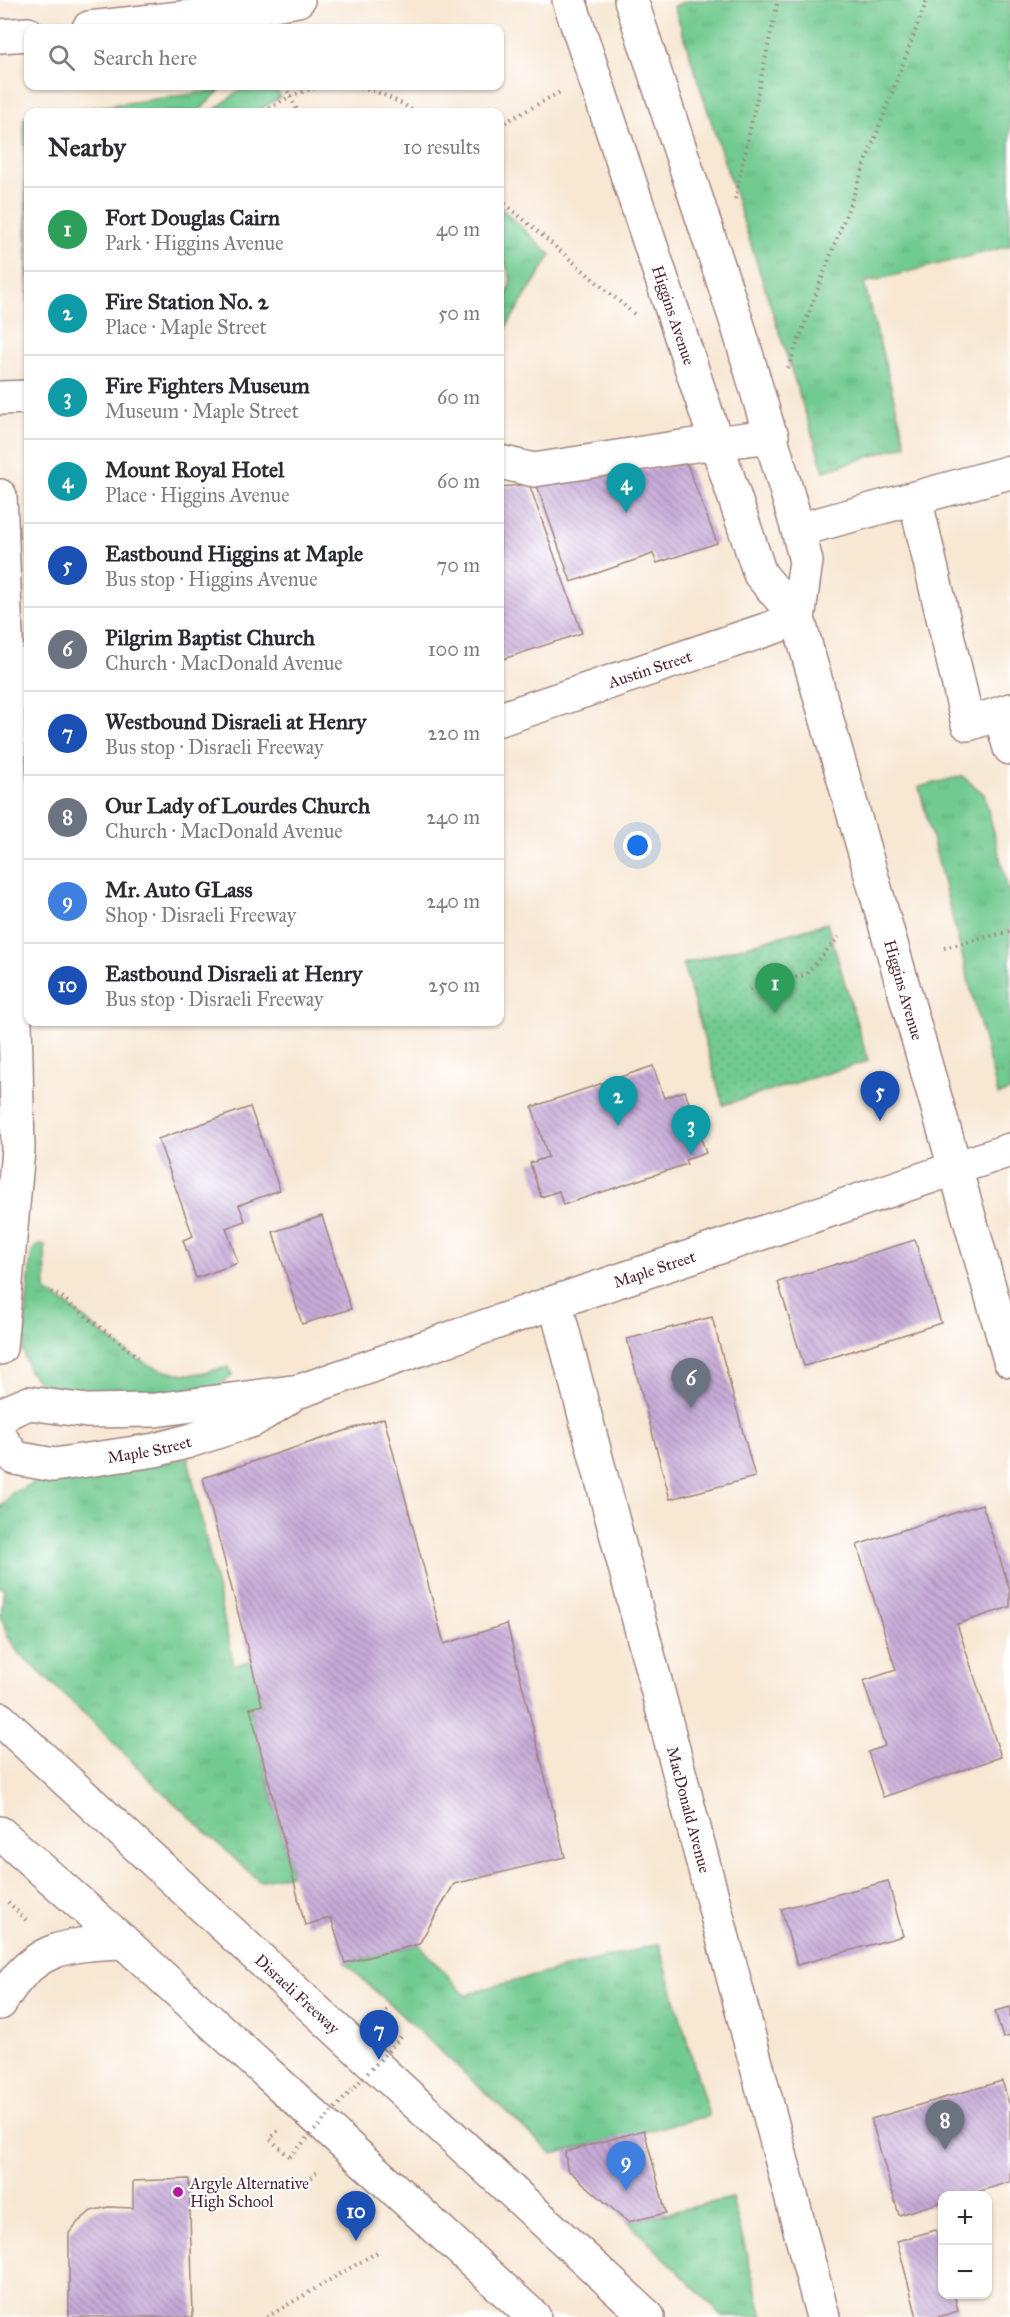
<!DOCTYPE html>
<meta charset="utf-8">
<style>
:root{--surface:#fff;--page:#f7f7f7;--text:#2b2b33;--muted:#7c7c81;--line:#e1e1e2;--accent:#b45309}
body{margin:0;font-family:"IM FELL Great Primer",serif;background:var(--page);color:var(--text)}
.controls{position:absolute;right:18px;bottom:18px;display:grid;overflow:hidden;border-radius:12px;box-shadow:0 2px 4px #0004}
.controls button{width:54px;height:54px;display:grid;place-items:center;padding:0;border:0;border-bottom:2px solid var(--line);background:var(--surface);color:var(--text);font:30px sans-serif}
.you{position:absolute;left:638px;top:846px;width:21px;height:21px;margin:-15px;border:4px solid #fff;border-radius:50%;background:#1a73e8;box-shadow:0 0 0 9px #1a73e833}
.badge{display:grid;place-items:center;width:39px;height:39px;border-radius:50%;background:var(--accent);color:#fff;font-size:20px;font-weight:700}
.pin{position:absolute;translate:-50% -50px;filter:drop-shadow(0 2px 3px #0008)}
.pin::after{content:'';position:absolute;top:32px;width:21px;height:18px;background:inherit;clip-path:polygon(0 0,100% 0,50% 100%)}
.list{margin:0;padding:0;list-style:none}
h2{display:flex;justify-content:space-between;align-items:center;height:78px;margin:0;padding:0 24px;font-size:26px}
h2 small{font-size:20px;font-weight:400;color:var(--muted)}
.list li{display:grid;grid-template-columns:39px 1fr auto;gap:18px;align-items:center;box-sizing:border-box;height:84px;padding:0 24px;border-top:2px solid var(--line)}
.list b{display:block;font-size:22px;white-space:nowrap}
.list p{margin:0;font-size:20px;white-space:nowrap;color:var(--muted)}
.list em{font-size:20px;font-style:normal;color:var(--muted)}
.icon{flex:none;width:33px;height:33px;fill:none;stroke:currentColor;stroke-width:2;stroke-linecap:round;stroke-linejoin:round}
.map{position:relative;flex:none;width:1010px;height:2317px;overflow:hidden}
.search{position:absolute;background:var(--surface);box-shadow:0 2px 4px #0004;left:24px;top:24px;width:480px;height:66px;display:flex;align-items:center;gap:15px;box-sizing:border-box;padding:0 21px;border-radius:12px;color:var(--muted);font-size:22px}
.panel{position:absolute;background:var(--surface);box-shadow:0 2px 4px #0004;left:24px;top:108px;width:480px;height:918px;border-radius:12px}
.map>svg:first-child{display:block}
</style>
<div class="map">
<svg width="1010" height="2317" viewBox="0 0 1010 2317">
<defs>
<pattern id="grass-tufts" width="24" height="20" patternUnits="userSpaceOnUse" patternTransform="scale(1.5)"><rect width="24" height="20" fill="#71ca90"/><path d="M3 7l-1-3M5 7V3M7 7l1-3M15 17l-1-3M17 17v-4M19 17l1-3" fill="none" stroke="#63ad7c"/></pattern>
<pattern id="park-dots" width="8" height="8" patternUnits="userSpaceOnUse" patternTransform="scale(1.5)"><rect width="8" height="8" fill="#71ca90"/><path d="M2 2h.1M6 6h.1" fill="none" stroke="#63ad7c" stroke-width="1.8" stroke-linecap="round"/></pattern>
<pattern id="building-back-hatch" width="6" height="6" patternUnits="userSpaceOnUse" patternTransform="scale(1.5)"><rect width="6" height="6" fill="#c6aad8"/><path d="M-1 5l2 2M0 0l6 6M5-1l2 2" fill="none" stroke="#a38aaf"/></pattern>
</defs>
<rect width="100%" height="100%" fill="#fff"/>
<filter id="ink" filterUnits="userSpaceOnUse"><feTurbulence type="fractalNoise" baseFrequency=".0167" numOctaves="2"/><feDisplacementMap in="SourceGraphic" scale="12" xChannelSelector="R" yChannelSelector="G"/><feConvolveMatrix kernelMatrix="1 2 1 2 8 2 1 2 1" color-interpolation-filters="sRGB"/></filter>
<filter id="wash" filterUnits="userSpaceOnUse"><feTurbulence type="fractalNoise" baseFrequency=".008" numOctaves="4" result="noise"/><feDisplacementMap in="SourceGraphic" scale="24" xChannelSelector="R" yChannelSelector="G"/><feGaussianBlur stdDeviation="1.35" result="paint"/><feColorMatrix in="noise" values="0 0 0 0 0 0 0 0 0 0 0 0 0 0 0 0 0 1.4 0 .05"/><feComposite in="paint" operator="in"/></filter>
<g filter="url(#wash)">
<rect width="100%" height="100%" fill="#f7e7d3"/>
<!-- grass -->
<path fill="url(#grass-tufts)" stroke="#5e745e" stroke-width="1.5" d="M690,0H1010V246L864,283L906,445L824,471L674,6Z
M275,86L280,97L257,112H212L241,89Z
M220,90L198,112H62Z
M28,117V322L24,118Z
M500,207L551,255L500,337V297L507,294C516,273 505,269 500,250C497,237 499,221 500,207Z
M962,776L984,794L1010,897V1091L998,1095L919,787Z
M40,1245H45L46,1291C94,1318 132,1376 192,1374C204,1373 217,1369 229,1367L232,1376L217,1387L157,1392L62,1393L40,1384L29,1371L23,1351L31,1257L34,1248Z
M188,1458L234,1665L251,1661L262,1705L250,1709L292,1874L259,1881L157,1787L89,1718L17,1651L7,1635L1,1616L4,1589L0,1588V1508L12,1493L44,1478Z
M419,1944L466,1996L479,1990L659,1944L709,2116L552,2154L345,1963Z
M732,2198L763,2317H724L628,2222Z"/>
<!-- park -->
<path fill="url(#park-dots)" stroke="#5e745e" stroke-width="1.5" d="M827,923L868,1061L723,1105L683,964Z"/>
<g id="blocks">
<!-- building -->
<path fill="url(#building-back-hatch)" d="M687,464L717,543L657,563L653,554L571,582L536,483Z
M529,484L582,633L500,660V487Z
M653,1066L664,1098L685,1091L706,1153L685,1160L687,1164L563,1205L559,1191L541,1197L530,1163L548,1157L532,1107Z
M250,1107L280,1190L239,1205L245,1221L226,1228L238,1263L196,1278L183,1240L193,1236L158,1139Z
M322,1216L351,1309L302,1324L273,1232Z
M915,1240L941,1323L804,1366L778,1282Z
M712,1317L755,1477L670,1499L627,1339Z
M384,1418L444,1644L507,1624L565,1857L454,1884L419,1944L345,1963L331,1918L305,1925L250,1708L262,1705L203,1478Z
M982,1504L1010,1590V1607L957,1624L1001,1757L883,1797L868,1752L885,1746L863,1681L896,1670L857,1545Z
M888,1881L903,1936L797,1965L781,1909Z
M1010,2007V2036L1003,2038L995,2011Z
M1002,2081L1010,2106V2182L964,2196H942V2202L899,2215L871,2119Z
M644,2130L666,2213L628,2222L567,2169L565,2152Z
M189,2179L193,2317H69V2233L78,2222L91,2211L108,2207L133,2208V2181Z
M936,2230L942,2253V2294H954L958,2311L938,2317H917L897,2241Z"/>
</g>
</g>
<g filter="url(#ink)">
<use href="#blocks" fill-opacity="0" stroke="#a0837f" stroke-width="1.5"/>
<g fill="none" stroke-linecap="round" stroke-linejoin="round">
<!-- minor casing -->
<g stroke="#a0837f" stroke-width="36">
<g id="minor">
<path d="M0,398L28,397"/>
<path d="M500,462L534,470L688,446L772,436"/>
<path d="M0,496L6,636L18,1150L0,1348"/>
<path d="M915,498L968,724L1010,710"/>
<path d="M798,530L1010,472"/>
<path d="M1000,714L1010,748"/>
<path id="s1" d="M500,719L798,619"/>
<path id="s2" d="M555,1302L823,2317"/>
<path id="s3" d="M0,1419L10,1411L29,1403L87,1411L155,1410L300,1391L555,1302L1010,1150"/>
<path id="s4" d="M0,1437L15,1458L54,1465L155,1450L189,1441L253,1420L288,1398"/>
</g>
</g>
<!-- major casing -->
<g stroke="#a0837f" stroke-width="36">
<g id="major">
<path id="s5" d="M569,0L760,574L798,619"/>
<path id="s6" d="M631,0L738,326L798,530L806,561L798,619L1010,1360"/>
<path d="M89,28L208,15L298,0"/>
<path d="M0,36L28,34"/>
<path id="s7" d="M0,1719L648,2317"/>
<path d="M0,1833L124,1942L534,2317"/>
<path d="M0,2003C32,1947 65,1944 124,1942"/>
</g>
</g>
<!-- path -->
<path stroke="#a0837f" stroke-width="4" stroke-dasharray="1.5 4.5" stroke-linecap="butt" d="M285,86L298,112
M265,112C313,76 365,78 415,112
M500,125L562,91
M735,199L778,0
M500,201L503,202L634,314
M788,368L927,0
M944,948L1010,931
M749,989L805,975L839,937
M51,1292L63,1298L138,1357
M8,1902L29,1923
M378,2020L387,2010
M278,2131L270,2139L290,2157
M307,2182L319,2169
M267,2317L379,2251"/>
<!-- minor -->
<use href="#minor" stroke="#fff" stroke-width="33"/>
<!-- major -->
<use href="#major" stroke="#fff" stroke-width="33"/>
<!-- path-bridge -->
<path stroke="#a0837f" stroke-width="4" stroke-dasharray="1.5 4.5" stroke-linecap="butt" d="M290,2157L401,2037"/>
</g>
</g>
<!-- markers -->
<circle fill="#b5179e" stroke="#fff" stroke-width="2" cx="178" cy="2192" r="6"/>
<g text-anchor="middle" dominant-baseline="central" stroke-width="4.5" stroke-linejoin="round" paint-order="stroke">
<!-- street labels -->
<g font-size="16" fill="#4a1f2b" stroke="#fff">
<text stroke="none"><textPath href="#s5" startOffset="332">Higgins Avenue</textPath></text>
<text stroke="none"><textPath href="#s1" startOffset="158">Austin Street</textPath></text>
<text stroke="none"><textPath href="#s6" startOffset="1032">Higgins Avenue</textPath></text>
<text stroke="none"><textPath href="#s3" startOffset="681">Maple Street</textPath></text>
<text stroke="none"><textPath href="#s4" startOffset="162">Maple Street</textPath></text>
<text stroke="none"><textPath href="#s2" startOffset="525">MacDonald Avenue</textPath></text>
<text stroke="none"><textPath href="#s7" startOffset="405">Disraeli Freeway</textPath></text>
</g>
<!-- poi labels -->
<g font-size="16" fill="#4a1f2b" stroke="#fff" text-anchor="start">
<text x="190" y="2183">Argyle Alternative<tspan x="190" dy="18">High School</tspan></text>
</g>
</g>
</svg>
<div class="controls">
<button>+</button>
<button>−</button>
</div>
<div class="you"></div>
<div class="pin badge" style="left:775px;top:1013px;background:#2e9e5b">1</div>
<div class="pin badge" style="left:618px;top:1126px;background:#0f9aa8">2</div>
<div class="pin badge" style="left:691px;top:1155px;background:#0f9aa8">3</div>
<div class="pin badge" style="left:626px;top:513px;background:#0f9aa8">4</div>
<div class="pin badge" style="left:880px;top:1121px;background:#1a4fb4">5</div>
<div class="pin badge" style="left:691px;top:1408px;background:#6b7280">6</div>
<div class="pin badge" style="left:379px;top:2060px;background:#1a4fb4">7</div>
<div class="pin badge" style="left:945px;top:2150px;background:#6b7280">8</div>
<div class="pin badge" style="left:626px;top:2191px;background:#3f7fe0">9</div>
<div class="pin badge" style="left:356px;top:2241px;background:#1a4fb4">10</div>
<div class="search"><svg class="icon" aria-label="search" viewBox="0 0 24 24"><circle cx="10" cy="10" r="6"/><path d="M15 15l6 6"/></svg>Search here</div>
<section class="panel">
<h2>Nearby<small>10 results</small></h2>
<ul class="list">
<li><span class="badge" style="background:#2e9e5b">1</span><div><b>Fort Douglas Cairn</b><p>Park · Higgins Avenue</p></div><em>40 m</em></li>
<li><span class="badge" style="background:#0f9aa8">2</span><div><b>Fire Station No. 2</b><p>Place · Maple Street</p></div><em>50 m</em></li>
<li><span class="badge" style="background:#0f9aa8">3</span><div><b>Fire Fighters Museum</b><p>Museum · Maple Street</p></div><em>60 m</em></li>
<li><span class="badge" style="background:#0f9aa8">4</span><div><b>Mount Royal Hotel</b><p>Place · Higgins Avenue</p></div><em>60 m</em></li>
<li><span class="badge" style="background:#1a4fb4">5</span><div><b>Eastbound Higgins at Maple</b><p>Bus stop · Higgins Avenue</p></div><em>70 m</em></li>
<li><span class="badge" style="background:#6b7280">6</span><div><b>Pilgrim Baptist Church</b><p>Church · MacDonald Avenue</p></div><em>100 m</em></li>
<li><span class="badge" style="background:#1a4fb4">7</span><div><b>Westbound Disraeli at Henry</b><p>Bus stop · Disraeli Freeway</p></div><em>220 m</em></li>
<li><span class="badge" style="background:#6b7280">8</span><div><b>Our Lady of Lourdes Church</b><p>Church · MacDonald Avenue</p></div><em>240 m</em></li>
<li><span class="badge" style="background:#3f7fe0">9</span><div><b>Mr. Auto GLass</b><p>Shop · Disraeli Freeway</p></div><em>240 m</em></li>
<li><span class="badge" style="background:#1a4fb4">10</span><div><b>Eastbound Disraeli at Henry</b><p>Bus stop · Disraeli Freeway</p></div><em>250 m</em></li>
</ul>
</section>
</div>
